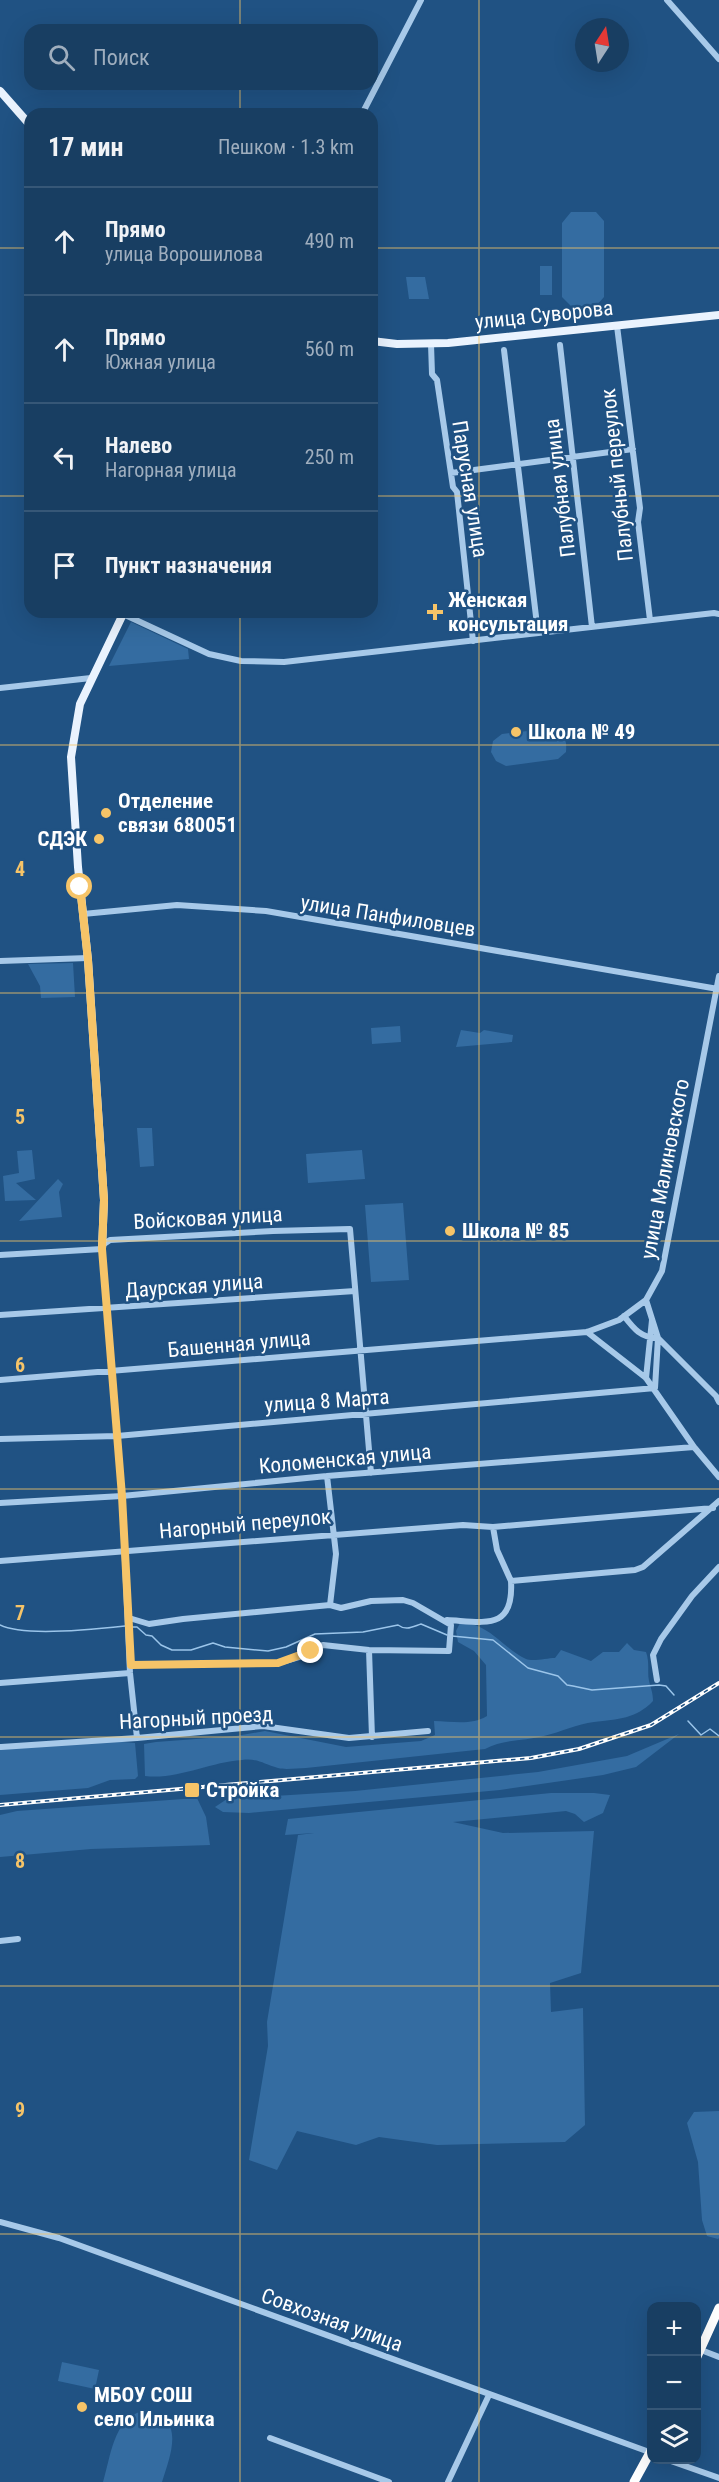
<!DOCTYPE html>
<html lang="ru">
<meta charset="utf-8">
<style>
:root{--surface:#183e62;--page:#25496b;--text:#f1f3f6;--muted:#9faebe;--line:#365777}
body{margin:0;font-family:"Roboto Condensed",sans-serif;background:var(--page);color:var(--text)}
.controls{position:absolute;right:18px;bottom:18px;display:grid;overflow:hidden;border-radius:12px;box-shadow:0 6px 24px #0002}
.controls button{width:54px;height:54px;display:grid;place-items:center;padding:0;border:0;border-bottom:2px solid var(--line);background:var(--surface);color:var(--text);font:30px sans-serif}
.compass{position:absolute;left:575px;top:18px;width:54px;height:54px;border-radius:50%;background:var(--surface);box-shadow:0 6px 24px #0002;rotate:12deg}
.stop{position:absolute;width:18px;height:18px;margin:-14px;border:4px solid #f6c468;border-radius:50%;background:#fff}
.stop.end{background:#f6c468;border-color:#fff;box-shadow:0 2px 6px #0008}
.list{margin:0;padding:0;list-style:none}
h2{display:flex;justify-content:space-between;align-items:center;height:78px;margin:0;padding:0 24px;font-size:26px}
h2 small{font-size:20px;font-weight:400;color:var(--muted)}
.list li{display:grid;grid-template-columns:39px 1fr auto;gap:18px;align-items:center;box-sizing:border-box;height:108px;padding:0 24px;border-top:2px solid var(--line)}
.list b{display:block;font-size:22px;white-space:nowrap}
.list p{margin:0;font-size:20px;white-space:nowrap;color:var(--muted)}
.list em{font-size:20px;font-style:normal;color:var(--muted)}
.icon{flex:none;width:33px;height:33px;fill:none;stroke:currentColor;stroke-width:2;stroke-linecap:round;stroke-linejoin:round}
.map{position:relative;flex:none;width:719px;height:2482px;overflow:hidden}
.search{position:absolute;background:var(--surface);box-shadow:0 6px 24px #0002;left:24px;top:24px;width:354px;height:66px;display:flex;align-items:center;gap:15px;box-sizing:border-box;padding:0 21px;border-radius:18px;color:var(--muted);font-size:22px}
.panel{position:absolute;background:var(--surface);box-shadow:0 6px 24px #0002;left:24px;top:108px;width:354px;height:510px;border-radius:18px}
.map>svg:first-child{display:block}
</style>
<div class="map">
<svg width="719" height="2482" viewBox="0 0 719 2482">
<rect width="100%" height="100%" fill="#205283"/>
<!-- green -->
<path fill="#346ca1" d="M571,212H596L604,221V297L596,306H571L562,297V223Z
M540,266H552V295H540Z
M425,277L429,299H409L406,277Z
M131,622L188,649L189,659L109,666Z
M554,728C565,734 567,739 566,752L558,759L506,766L496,761L491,752L493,741L502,734Z
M73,963L75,997L41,998L40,986L28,964Z
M400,1026L401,1042L372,1044L371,1028Z
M461,1030L480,1033L484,1030L513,1035L512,1042L456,1047Z
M152,1128L154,1166L140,1167L137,1128Z
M32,1150L35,1179L16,1183L36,1200L5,1201L3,1176L19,1173L17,1151Z
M362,1150L365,1179L308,1183L306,1154Z
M58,1179L63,1184L59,1192L62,1217L19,1221Z
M403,1203L409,1280L371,1282L365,1205Z
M460,1623C490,1623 501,1647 526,1659C533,1662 547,1658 555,1658L561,1650L591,1661L603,1652H619L627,1643L634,1650L646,1652C650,1663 647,1672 649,1681C651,1689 653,1693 653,1701C636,1719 618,1719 594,1722C577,1724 561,1732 544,1736C525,1741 503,1739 485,1749L306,1768C297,1768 286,1770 278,1768C263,1764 258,1758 242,1760C210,1762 177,1780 145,1776L144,1744L156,1742L236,1736L265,1731L346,1747L421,1741L435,1735L434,1721C451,1721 471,1726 487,1716L486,1665L474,1651L458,1642L456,1631Z
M679,1734L636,1767L603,1775L500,1790L249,1813L223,1812L215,1807L227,1799L355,1791L538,1772L627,1756Z
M110,1741L135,1743L138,1776L135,1779L110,1780L88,1788L0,1795V1747Z
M551,1793H594L610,1795L603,1813L584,1822L575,1814L566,1811L453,1822L503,1833L594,1831L581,1973L550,1983L551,2012L583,2008L585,2125L565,2142L437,2145L379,2137L356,2145L297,2131L277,2170L249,2160L268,2046L267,2022L298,1835L314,1833L285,1835L288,1819Z
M197,1798L206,1817L210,1845L91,1849L0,1857V1815L17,1811Z
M719,2111V2238L718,2239L707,2236L702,2220L698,2162L687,2123L694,2112Z
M62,2362L99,2370L95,2389L58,2381Z
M142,2411C187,2415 171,2453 162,2482H103C111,2456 113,2420 142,2411Z"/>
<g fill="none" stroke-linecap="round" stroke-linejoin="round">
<!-- stream -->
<path stroke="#9bc5ea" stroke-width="1.5" d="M0,1625C23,1637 98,1629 125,1626
M130,1627H137L146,1635L152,1636L161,1645L172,1650H191L213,1643L225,1647L268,1651L286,1647L315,1634L363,1632L398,1625C406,1631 412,1627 421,1624L447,1635
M452,1636L493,1640L528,1668L558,1676L567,1685L573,1686L592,1690L659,1685L666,1686L674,1695
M688,1721L701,1735L710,1729L719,1736"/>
<!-- minor -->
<path stroke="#a7c9e9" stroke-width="6" d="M667,0L719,59
M362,114L421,0
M617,326L640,508L638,522L650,620
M431,344L432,374L437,380L453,487L457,492L473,641
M560,345L592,627
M504,350L538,633
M451,473L633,449
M123,614L209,654L241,661L284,662L714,613L719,614
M0,688L91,678
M83,914L177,905L266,911L718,989
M0,961L88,958
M102,1249L122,1496L130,1673L137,1738
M0,1255L102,1249L104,1244L110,1240L273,1231L350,1229L371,1473
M646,1300L658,1338L716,1396L719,1402
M0,1315L355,1291
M587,1332L646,1378L694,1447L719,1477
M646,1378L652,1320
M0,1380L587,1332L619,1320L646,1300L662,1271L719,976
M0,1439L117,1436L655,1388L658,1338C641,1338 634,1329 624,1316
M327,1476L336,1554L330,1605
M0,1503L122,1496L327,1476L694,1447
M493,1527L497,1550L511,1581L635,1570L643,1567L719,1501
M0,1561L463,1525L493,1527L713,1508
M129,1618L149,1624L183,1619L330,1605L341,1608L371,1601L403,1600L413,1603L451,1625L449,1651L369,1650L323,1645L299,1657L278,1663L131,1665
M447,1620C485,1622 514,1631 511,1581
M369,1650L372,1737
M657,1680L653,1655L661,1639L692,1596L719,1567
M0,1683L130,1673
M1,1747L137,1738L263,1726L349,1738L428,1731
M0,1941L18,1939
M0,2222L59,2238L652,2453
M701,2350L719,2357
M270,2438L389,2482
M668,2460L719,2478
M448,2482L489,2395"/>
<!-- major -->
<path stroke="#eaf3fe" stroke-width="8" d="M0,91L30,125
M372,341L397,344L448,343L719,315
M102,1249L104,1200L88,960L78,867L71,757L80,704L124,612"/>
<!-- highway -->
<path stroke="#fff" stroke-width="9" d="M696,2359L719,2308
M634,2482L652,2449"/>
<!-- rail casing -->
<g stroke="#fff" stroke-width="4">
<path id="rail" d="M0,1805L531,1758L579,1749L651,1725L719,1683"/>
</g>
<!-- rail -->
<use href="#rail" stroke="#205283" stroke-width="1.5" stroke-dasharray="4.5" stroke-linecap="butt"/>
</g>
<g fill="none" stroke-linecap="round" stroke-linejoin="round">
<!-- route -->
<path stroke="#f6c468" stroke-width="8" d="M80,887L88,960L104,1200L102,1249L122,1496L131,1665L278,1663L311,1651"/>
</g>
<!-- grid -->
<path fill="none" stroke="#f6c468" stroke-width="1.5" stroke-opacity="0.55" d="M240,0V30M479,0V2482M240,84V114M0,248H30M372,248H719M0,496H30M372,496H719M240,612V2482M0,745H719M0,993H719M0,1241H719M0,1489H719M0,1737H719M0,1986H719M0,2234H719"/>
<!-- markers -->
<g fill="#f6c468" stroke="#205283" stroke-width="2">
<path d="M432 603h6v6h6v6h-6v6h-6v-6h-6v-6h6z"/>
<circle cx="516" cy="732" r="6"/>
<circle cx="106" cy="813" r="6"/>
<circle cx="99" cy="839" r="6"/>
<circle cx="450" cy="1231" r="6"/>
<rect x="184" y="1782" width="16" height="16" rx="3"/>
<circle cx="82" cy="2407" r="6"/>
</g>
<g text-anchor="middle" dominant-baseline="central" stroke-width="5" stroke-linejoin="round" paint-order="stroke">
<!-- street labels -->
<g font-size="21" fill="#fff" stroke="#205283">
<text transform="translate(544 315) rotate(-6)">улица Суворова</text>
<text transform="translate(617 475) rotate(-96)">Палубный переулок</text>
<text transform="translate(560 488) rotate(-97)">Палубная улица</text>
<text transform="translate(470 489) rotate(81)">Парусная улица</text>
<text transform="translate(388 916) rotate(9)">улица Панфиловцев</text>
<text transform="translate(665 1169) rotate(-79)">улица Малиновского</text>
<text transform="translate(208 1218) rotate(-3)">Войсковая улица</text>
<text transform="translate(194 1286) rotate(-4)">Даурская улица</text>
<text transform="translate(239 1344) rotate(-5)">Башенная улица</text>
<text transform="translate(327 1401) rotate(-4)">улица 8 Марта</text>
<text transform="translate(345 1459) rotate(-5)">Коломенская улица</text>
<text transform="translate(245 1524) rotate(-5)">Нагорный переулок</text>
<text transform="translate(196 1718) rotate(-3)">Нагорный проезд</text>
<text transform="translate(332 2320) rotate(20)">Совхозная улица</text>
</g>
<!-- poi labels -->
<g font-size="21" font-weight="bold" fill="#fff" stroke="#205283" text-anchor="start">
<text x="448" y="600">Женская<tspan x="448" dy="24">консультация</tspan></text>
<text x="528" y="732">Школа № 49</text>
<text x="118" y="801">Отделение<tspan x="118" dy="24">связи 680051</tspan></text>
<text x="87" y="839" text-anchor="end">СДЭК</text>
<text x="462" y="1231">Школа № 85</text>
<text x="206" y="1790">Стройка</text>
<text x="94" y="2395">МБОУ СОШ<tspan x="94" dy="24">село Ильинка</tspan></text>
</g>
</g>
<g font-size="20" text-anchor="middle" font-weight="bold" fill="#f6c468" stroke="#205283" stroke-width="5" stroke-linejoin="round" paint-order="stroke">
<text x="20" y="876">4</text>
<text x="20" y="1124">5</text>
<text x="20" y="1372">6</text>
<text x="20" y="1620">7</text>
<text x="20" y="1868">8</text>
<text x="20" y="2117">9</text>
</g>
</svg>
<div class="controls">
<button>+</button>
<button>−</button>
<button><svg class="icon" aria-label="layers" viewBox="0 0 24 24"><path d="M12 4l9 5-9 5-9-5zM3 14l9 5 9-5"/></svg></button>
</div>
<svg class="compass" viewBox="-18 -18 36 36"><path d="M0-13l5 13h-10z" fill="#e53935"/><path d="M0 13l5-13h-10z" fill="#9faebe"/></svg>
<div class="stop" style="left:80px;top:887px"></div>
<div class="stop end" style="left:311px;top:1651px"></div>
<div class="search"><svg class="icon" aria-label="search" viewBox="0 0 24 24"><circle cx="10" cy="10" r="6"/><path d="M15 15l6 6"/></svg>Поиск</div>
<section class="panel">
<h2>17 мин<small>Пешком · 1.3 km</small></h2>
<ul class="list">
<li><svg class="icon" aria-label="ahead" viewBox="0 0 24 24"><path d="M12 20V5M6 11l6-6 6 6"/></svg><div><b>Прямо</b><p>улица Ворошилова</p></div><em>490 m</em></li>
<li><svg class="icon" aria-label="ahead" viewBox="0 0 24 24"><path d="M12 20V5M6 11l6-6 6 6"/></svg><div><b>Прямо</b><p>Южная улица</p></div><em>560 m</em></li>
<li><svg class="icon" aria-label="left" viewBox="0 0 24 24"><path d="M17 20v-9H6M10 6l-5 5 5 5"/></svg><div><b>Налево</b><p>Нагорная улица</p></div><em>250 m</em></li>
<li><svg class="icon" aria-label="arrive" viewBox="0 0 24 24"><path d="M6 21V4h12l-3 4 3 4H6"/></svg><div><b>Пункт назначения</b></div></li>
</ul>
</section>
</div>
